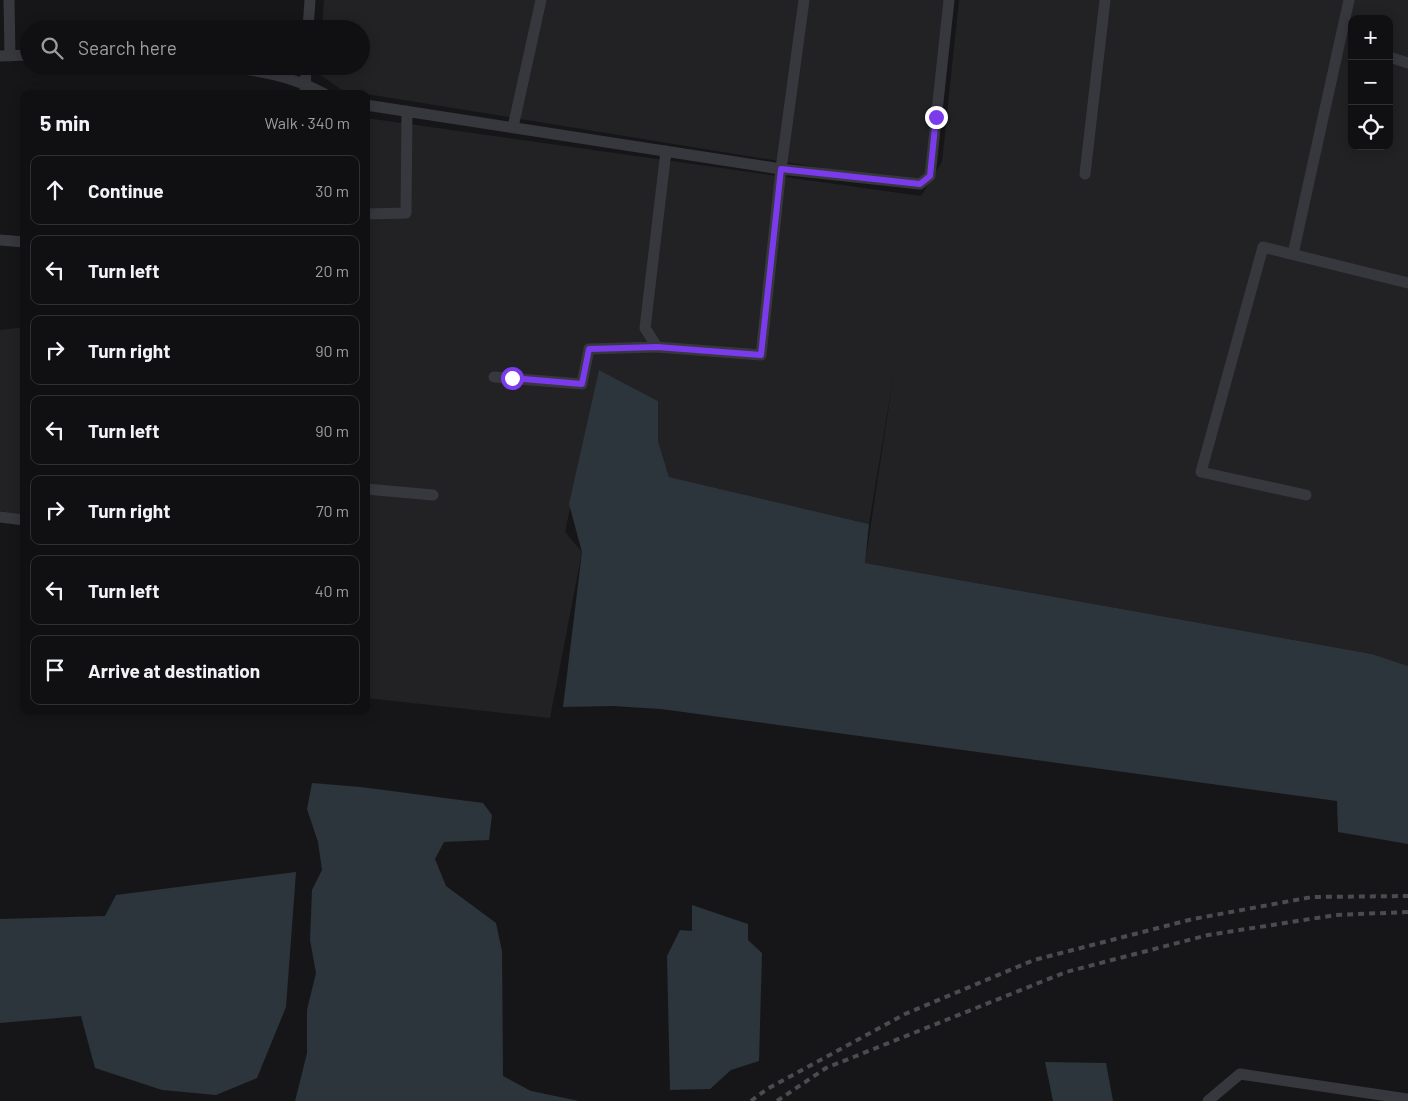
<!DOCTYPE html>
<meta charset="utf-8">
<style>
:root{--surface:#101012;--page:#19191b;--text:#f1f3f6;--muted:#9c9d9f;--line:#303032}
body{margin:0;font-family:Barlow,sans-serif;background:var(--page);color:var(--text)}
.controls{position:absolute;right:15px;top:15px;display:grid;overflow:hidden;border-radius:10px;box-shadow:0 2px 12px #0003}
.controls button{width:45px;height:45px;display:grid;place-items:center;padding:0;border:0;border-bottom:1px solid var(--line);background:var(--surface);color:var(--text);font:25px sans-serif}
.stop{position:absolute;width:15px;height:15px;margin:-11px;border:4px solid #7c3aed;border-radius:50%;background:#fff}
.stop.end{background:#7c3aed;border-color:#fff;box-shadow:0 1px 5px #0008}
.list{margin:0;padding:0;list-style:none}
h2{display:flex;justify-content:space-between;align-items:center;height:65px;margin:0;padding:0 20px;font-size:21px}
h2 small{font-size:16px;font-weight:400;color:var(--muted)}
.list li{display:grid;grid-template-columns:32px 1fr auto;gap:15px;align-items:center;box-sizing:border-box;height:70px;margin:0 10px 10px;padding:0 10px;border:1px solid var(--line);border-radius:10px}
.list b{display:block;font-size:19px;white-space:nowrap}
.list em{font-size:16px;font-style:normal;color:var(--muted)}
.icon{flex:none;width:28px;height:28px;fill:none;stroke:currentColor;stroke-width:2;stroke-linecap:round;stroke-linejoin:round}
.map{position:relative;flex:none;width:1408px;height:1101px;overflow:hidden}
.search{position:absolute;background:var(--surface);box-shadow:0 2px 12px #0003;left:20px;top:20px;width:350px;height:55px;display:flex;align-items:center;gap:12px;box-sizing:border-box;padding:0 18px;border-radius:28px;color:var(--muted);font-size:19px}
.panel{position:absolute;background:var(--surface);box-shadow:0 2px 12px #0003;left:20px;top:90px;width:350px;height:625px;border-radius:10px}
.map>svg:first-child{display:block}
</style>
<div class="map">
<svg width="1408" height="1101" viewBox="0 0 1408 1101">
<rect width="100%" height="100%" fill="#161618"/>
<!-- built -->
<path fill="#222225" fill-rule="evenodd" d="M324,0H949L930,176L920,184L342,90L320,75V66H361V29H322Z
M959,0H1408V666L1372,654L865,563L894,372L869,524L669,477L658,441V401L599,370L565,532L582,552L550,718L366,698V118L921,196L942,162ZM1352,19H1389V146H1352Z
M24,327V515L0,511V330Z"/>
<!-- water -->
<path fill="#2c353c" d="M599,370L658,401V441L669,477L869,524L865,563L1372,654L1408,666V844L1338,832L1337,801L661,709L613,706L563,707L582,552L569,504Z
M312,783L361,787L483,803L492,815L489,840L444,842L435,859L446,886L496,923L502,951L503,1076L531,1091L579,1101H295L307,1053V1010L316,973L310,940L312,890L322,870L318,842L307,809Z
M296,872L286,1007L257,1078L216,1095L162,1090L95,1068L81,1016L0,1023V919L105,916L116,895Z
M692,905L748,924V940L762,953L759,1061L731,1070L710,1089L670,1090L667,956L680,930L692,931Z
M1045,1062L1106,1063L1113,1101H1053Z"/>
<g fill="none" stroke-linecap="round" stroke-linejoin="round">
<!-- minor -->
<path stroke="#37383d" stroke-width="11" d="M9,0L10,56
M308,29L310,0
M0,56L29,55
M1389,57L1408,63
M221,66C257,70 292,76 325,94
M305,94L306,66
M366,105L781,169L920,184L930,176L949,0
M513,127L541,0
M1085,174L1105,0
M366,214L406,213L407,111
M0,240L24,242
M1293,254L1349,0
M657,347L645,328L666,151
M494,377L582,384L589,349L657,347L761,355L781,169L804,0
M366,489L433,495
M1306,495L1201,472L1263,247L1408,283
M0,517L24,520
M1208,1101L1240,1074L1408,1099"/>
<!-- rail -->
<path stroke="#4a4c52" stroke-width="4" stroke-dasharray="6 5" stroke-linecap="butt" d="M751,1101L767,1089L905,1014L1034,960L1193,919L1312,897L1408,896
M777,1101L826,1068L1066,972L1208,935L1336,915L1408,912"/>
</g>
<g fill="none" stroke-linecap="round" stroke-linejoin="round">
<!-- route -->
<path stroke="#7c3aed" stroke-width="6" d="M512,378L582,384L589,349L657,347L761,355L781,169L920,184L930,176L936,117"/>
</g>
</svg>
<div class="controls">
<button>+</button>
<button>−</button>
<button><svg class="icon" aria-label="locate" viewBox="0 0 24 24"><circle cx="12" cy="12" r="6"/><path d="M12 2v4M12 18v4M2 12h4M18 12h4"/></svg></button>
</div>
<div class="stop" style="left:512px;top:378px"></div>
<div class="stop end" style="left:936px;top:117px"></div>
<div class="search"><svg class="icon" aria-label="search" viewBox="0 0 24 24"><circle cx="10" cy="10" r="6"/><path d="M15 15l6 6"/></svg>Search here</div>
<section class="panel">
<h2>5 min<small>Walk · 340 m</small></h2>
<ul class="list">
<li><svg class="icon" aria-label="ahead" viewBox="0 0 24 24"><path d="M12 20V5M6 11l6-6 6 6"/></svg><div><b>Continue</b></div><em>30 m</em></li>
<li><svg class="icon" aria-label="left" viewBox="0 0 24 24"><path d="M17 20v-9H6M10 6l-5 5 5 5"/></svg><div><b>Turn left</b></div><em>20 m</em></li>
<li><svg class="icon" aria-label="right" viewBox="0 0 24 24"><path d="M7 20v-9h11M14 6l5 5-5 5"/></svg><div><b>Turn right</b></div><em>90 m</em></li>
<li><svg class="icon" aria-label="left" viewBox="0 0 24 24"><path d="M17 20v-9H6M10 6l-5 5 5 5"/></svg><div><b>Turn left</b></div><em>90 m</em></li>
<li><svg class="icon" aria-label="right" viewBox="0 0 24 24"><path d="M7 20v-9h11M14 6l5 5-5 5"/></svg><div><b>Turn right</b></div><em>70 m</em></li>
<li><svg class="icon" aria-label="left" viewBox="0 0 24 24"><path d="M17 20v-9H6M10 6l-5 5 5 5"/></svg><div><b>Turn left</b></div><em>40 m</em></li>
<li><svg class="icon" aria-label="arrive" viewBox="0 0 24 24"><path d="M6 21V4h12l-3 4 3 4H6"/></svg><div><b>Arrive at destination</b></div></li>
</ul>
</section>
</div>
